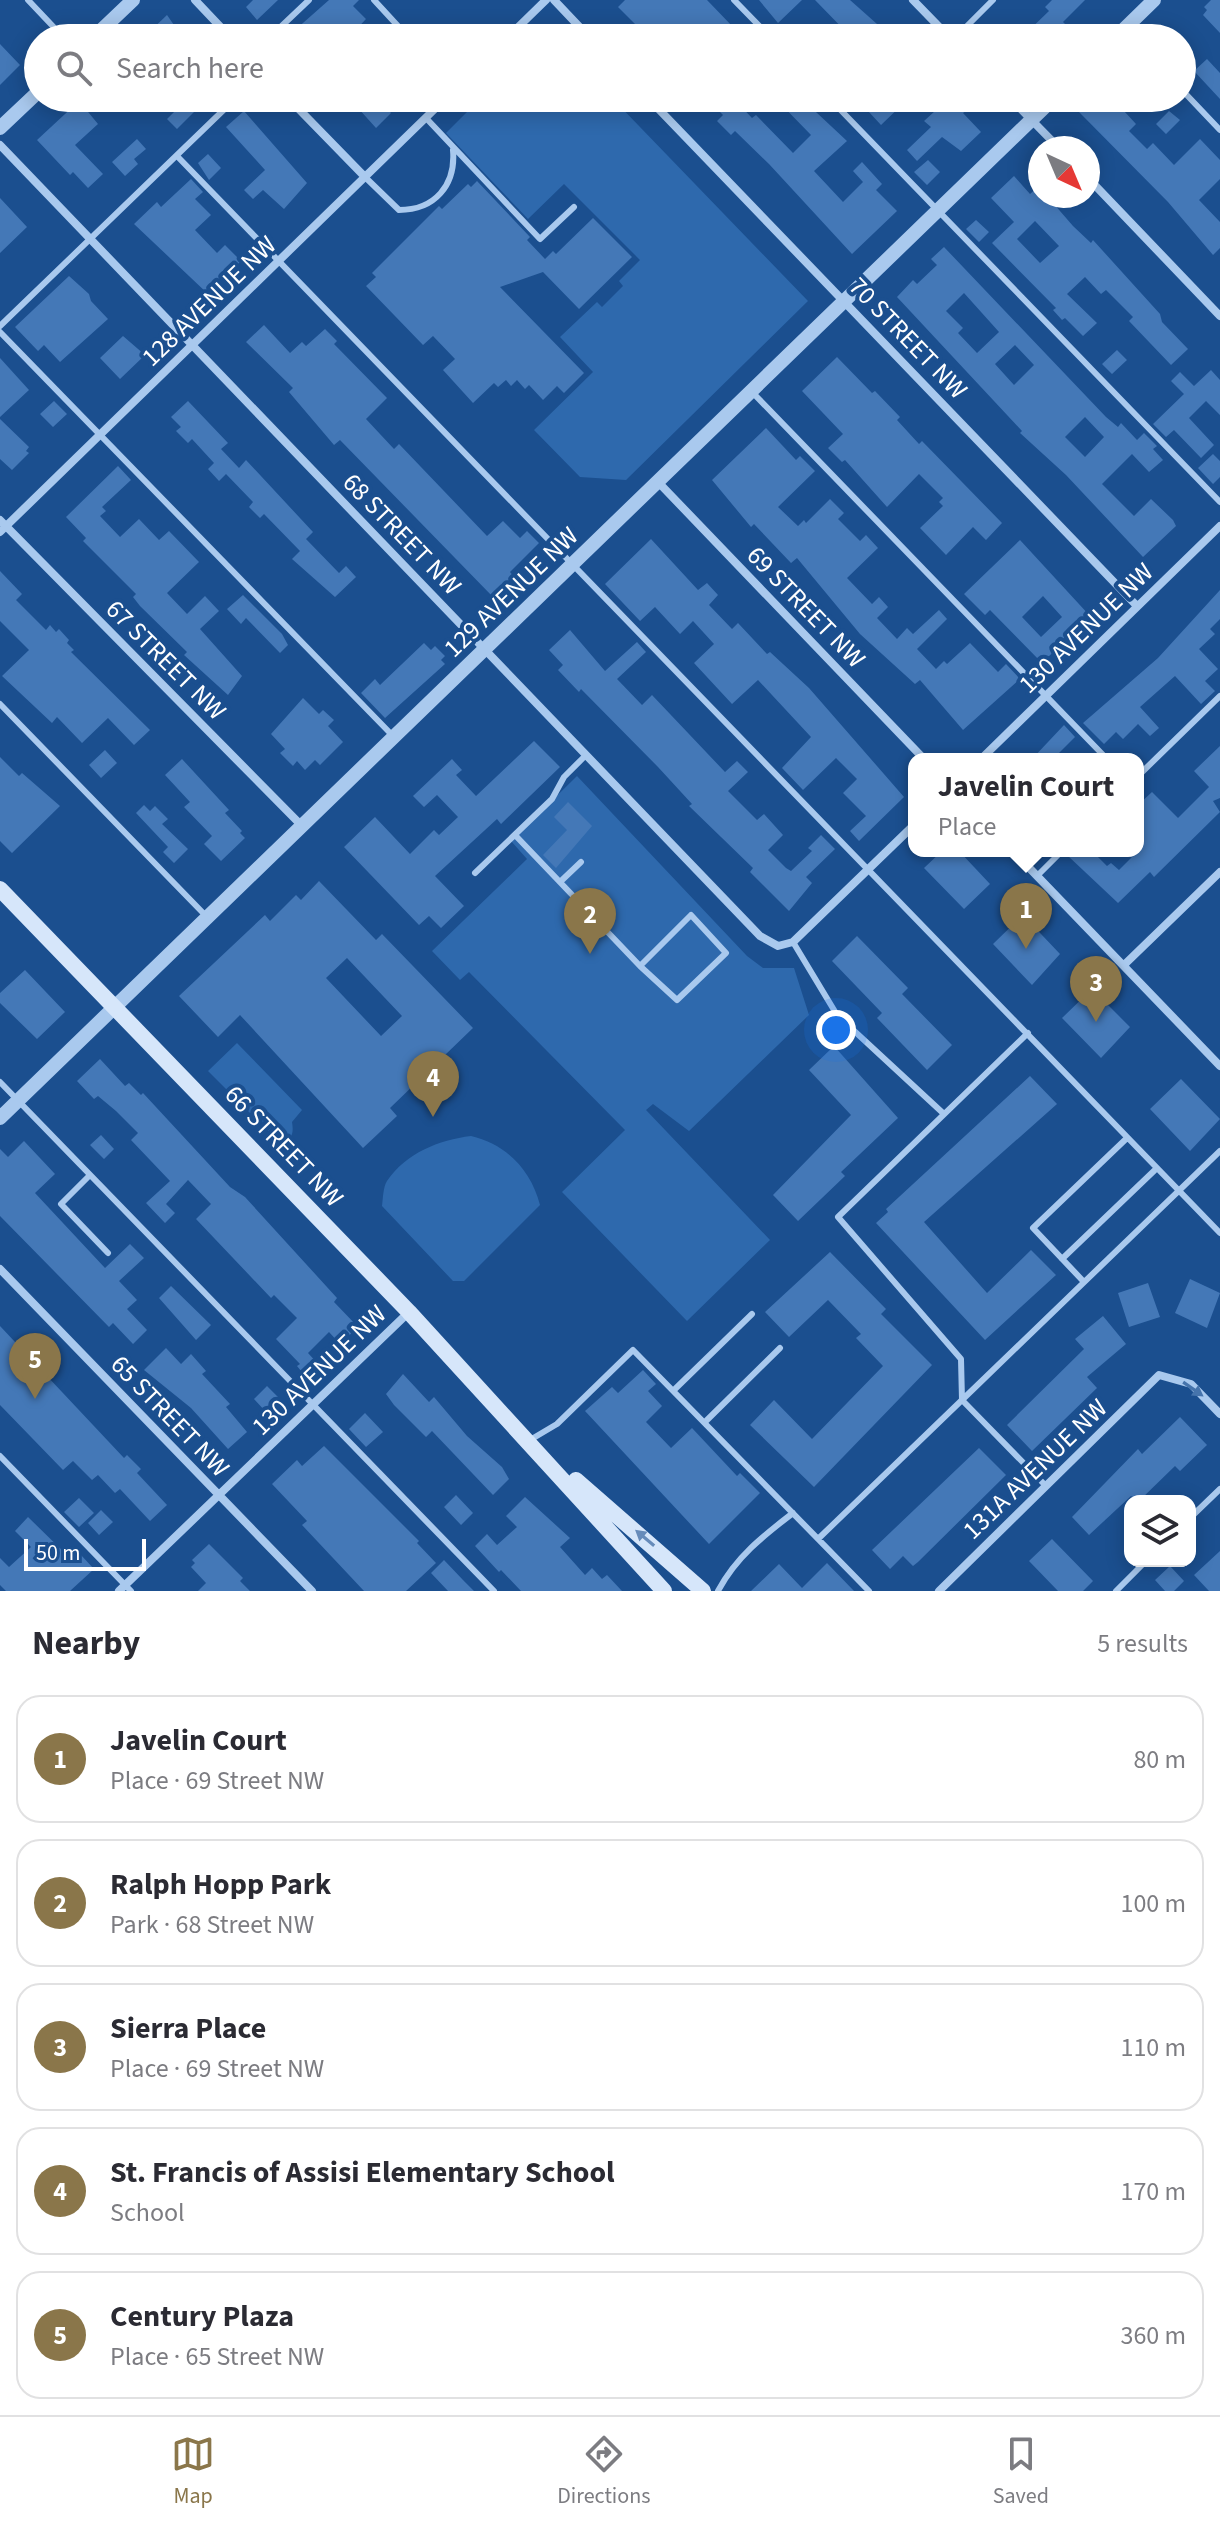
<!DOCTYPE html>
<meta charset="utf-8">
<style>
:root{--surface:#fff;--page:#f2f2f3;--text:#2b2b33;--muted:#7c7c81;--line:#e1e1e2;--accent:#8a764a}
body{margin:0;font-family:"Source Sans 3",sans-serif;background:var(--page);color:var(--text)}
.controls{position:absolute;right:24px;bottom:24px;display:grid;overflow:hidden;border-radius:16px;box-shadow:0 4px 20px #0003}
.controls button{width:72px;height:72px;display:grid;place-items:center;padding:0;border:0;border-bottom:2px solid var(--line);background:var(--surface);color:var(--text);font:40px sans-serif}
.compass{position:absolute;left:1028px;top:136px;width:72px;height:72px;border-radius:50%;background:var(--surface);box-shadow:0 4px 20px #0003;rotate:136deg}
.scale{position:absolute;left:24px;bottom:20px;width:122px;box-sizing:border-box;padding-left:8px;border:4px solid #fff;border-top:0;font-size:22px;line-height:28px;white-space:nowrap;color:#fff;-webkit-text-stroke:6px #1b4f8f;paint-order:stroke}
.you{position:absolute;left:836px;top:1030px;width:28px;height:28px;margin:-20px;border:6px solid #fff;border-radius:50%;background:#1a73e8;box-shadow:0 0 0 12px #1a73e833}
.badge{display:grid;place-items:center;width:52px;height:52px;border-radius:50%;background:var(--accent);color:#fff;font-size:26px;font-weight:700}
.pin{position:absolute;translate:-50% -66px;filter:drop-shadow(0 2px 4px #0008)}
.pin::after{content:'';position:absolute;top:42px;width:28px;height:24px;background:inherit;clip-path:polygon(0 0,100% 0,50% 100%)}
.popup{position:absolute;left:908px;top:753px;width:236px;height:104px;box-sizing:border-box;display:grid;place-content:center;border-radius:16px;background:var(--surface);filter:drop-shadow(0 2px 6px #0005);font-size:26px;white-space:nowrap;color:var(--muted)}
.popup b{font-size:30px;color:var(--text)}
.popup::after{content:'';position:absolute;left:50%;top:100%;margin-left:-16px;border:16px solid transparent;border-top-color:var(--surface)}
.list{margin:0;padding:0;list-style:none}
h2{display:flex;justify-content:space-between;align-items:center;height:104px;margin:0;padding:0 32px;font-size:34px}
h2 small{font-size:26px;font-weight:400;color:var(--muted)}
.list li{display:grid;grid-template-columns:52px 1fr auto;gap:24px;align-items:center;box-sizing:border-box;height:128px;margin:0 16px 16px;padding:0 16px;border:2px solid var(--line);border-radius:24px}
.list b{display:block;font-size:30px;white-space:nowrap}
.list p{margin:0;font-size:26px;white-space:nowrap;color:var(--muted)}
.list em{font-size:26px;font-style:normal;color:var(--muted)}
.icon{flex:none;width:44px;height:44px;fill:none;stroke:currentColor;stroke-width:2;stroke-linecap:round;stroke-linejoin:round}
.map{position:relative;flex:none;width:1220px;height:1591px;overflow:hidden}
.search{position:absolute;background:var(--surface);box-shadow:0 4px 20px #0003;left:24px;right:24px;top:24px;height:88px;display:flex;align-items:center;gap:20px;box-sizing:border-box;padding:0 28px;border-radius:44px;color:var(--muted);font-size:30px}
.sheet{height:824px;background:var(--surface)}
nav{display:flex;justify-content:space-around;align-items:center;box-sizing:border-box;height:112px;border-top:2px solid var(--line);background:var(--surface);font-size:22px;color:var(--muted)}
nav a{display:grid;justify-items:center;gap:4px}
nav .on{color:var(--accent)}
.map>svg:first-child{display:block}
</style>
<div class="map">
<svg width="1220" height="1591" viewBox="0 0 1220 1591">
<rect width="100%" height="100%" fill="#1b4f8f"/>
<!-- green -->
<path fill="#2e69ad" d="M481,98H612L808,301L626,480L580,477L534,430L593,372L560,337L597,302L602,307L623,286L619,281L640,260L564,184L528,219L446,133Z
M577,776L747,956L763,968H794L809,1015L689,1131L653,1104L646,1110L770,1240L687,1321L562,1192L625,1130L469,972L460,980L432,951L527,859L511,841Z
M237,1043L302,1110L292,1122C294,1134 292,1139 281,1144L208,1071Z
M471,1136C506,1144 531,1170 540,1205L464,1281H453L382,1206C383,1199 383,1187 387,1181C406,1153 439,1140 471,1136Z"/>
<!-- building -->
<path fill="#4478b7" fill-rule="evenodd" d="M253,0H278L257,20L246,7Z
M329,0H359L353,6L366,19L348,38H286Z
M625,0H707L733,27L722,38H712L700,26L688,38H649L618,7Z
M759,0H802L778,23Z
M815,0H850L886,32L880,38H852Z
M1052,0H1085L1063,22L1067,26L1055,38H1021L1049,11L1045,7Z
M1211,0H1220V33L1203,15L1207,10L1204,7Z
M167,15L183,38H143Z
M0,44L20,65L0,85Z
M1207,59L1220,73V99L1194,71Z
M180,98H195L201,105L177,129L167,119L177,109L173,105Z
M349,98H391L384,105L391,113L376,128Z
M706,98H733L752,118L756,115L793,153L811,135L775,98H801L847,141L814,171L843,202L863,182L853,171L862,162L882,184L876,190L897,211L852,254L769,164L735,131L731,135L717,121L723,115Z
M856,98H909L881,125Z
M922,98H955L967,110L963,113L981,132L961,151L942,137L917,161L907,150L931,127L924,121L935,111Z
M1093,98H1112L1136,124L1129,131L1147,149L1153,143L1174,165L1200,139L1220,160V179L1199,200L1220,222V248L1213,255L1168,202L1079,112Z
M79,101L98,124L75,145L103,174L88,188L73,172L70,175L37,140Z
M244,111L307,183L284,209L263,190L253,199L244,190L265,170L226,127Z
M1169,111L1180,120L1166,134L1156,124Z
M137,139L146,149L134,159L138,164L125,176L112,162Z
M208,154L221,168L209,180L198,163Z
M928,160L940,172L927,185L914,172Z
M1014,176L1030,194L1038,187L1040,196H1047L1073,226L1091,243L1093,240L1160,314L1162,322L1188,349L1171,365L1129,321L1133,317L1106,290L1101,294L1085,277L1067,294L1097,323L1083,336L1065,318L1062,320L1053,310L1056,308L992,243L1014,222L991,198ZM1035,221L1059,246L1040,263L1017,239Z
M191,179L203,192L195,199L211,215L195,230L217,253L225,245L241,261L208,294L134,224L157,202L161,207Z
M477,181L530,237L527,240L545,259L553,251L556,254L593,218L632,257L579,309L543,272L500,287L584,373L564,393L557,386L543,400L529,385L525,389L517,380L511,386L506,380L498,387L494,383L473,403L443,370L455,359L433,336L423,345L366,286L376,277L372,273L439,206L442,209L468,184L471,187Z
M0,198L27,227L0,253Z
M976,220L989,232L979,242L966,229Z
M944,247L1106,417L1118,427L1121,423L1137,440L1144,433L1157,446L1153,449L1163,460L1149,472L1132,454L1102,484L1134,516L1151,499L1173,520L1176,526L1143,557L1066,475L1020,433L1022,431L897,297L913,280L917,284L937,265L931,259ZM964,293L999,332L977,353L958,333L963,328L946,311ZM1015,345L1034,365L1014,385L995,364ZM1085,417L1104,437L1085,457L1065,437Z
M69,276L89,294L91,301L108,319L60,362L44,345L38,351L15,327Z
M264,325L290,353L302,342L306,346L325,329L337,341L334,344L387,398L366,419L394,449L399,444L487,536L503,521L520,538L527,531L539,543L510,572L514,577L493,597L340,440L334,445L289,392L293,388L246,342Z
M123,336L145,355L120,379L100,358Z
M1117,350L1127,360L1112,374L1102,364Z
M837,357L872,393L875,391L900,417L897,420L919,444L922,441L1002,523L986,540L973,527L946,555L920,528L943,506L939,502L943,498L919,474L887,507L845,460L842,462L828,448L843,434L802,391Z
M0,358L29,390L0,417Z
M1211,370L1220,380V415L1206,401L1189,418L1214,445L1201,458L1174,430L1166,437L1153,424L1184,394L1171,381L1180,372L1194,386Z
M54,401L67,414L53,427L40,414Z
M188,401L228,443L221,449L239,468L246,460L313,532L306,539L339,573L346,566L356,577L335,597L292,559L300,551L264,514L260,518L249,507L253,502L226,474L219,481L208,469L214,463L192,439L188,443L176,431L181,427L171,417Z
M0,419L29,447L26,451L29,453L12,470L0,459Z
M766,428L796,460L800,456L815,471L778,507L798,526L804,520L806,523L830,499L844,513L838,519L860,541L866,535L878,548L847,578L872,604L879,597L888,607L877,618L897,639L907,628L913,634L939,610L947,619L917,649L936,669L944,661L947,664L970,643L998,672L1006,664L1020,679L963,730L920,680L915,684L860,634L797,558L791,563L754,524L751,527L712,480Z
M1213,454L1220,461V477L1213,484L1198,468Z
M118,466L131,480L102,507L106,511L100,516L120,537L139,519L159,540L169,531L199,562L167,593L187,614L205,596L219,611L200,629L242,676L228,695L184,655L187,652L140,606L133,597L136,594L83,541L86,538L66,517Z
M651,539L698,590L707,583L718,595L709,605L732,629L738,623L767,654L770,652L809,688L904,797L859,841L850,831L866,816L843,793L857,779L836,758L803,790L782,768L811,737L758,680L732,704L694,663L714,644L693,621L680,634L655,607L640,621L605,584Z
M1020,540L1090,616L1042,663L990,610L985,615L964,594ZM1043,596L1062,617L1041,637L1022,617Z
M0,571L22,594L16,600L46,630L50,625L56,632L59,629L69,640L67,643L74,650L71,652L150,730L134,745L108,718L82,743L57,717L52,723L2,676L29,650L0,621Z
M1220,590V619L1210,629L1215,634L1199,649L1218,669L1205,681L1215,691L1201,704L1175,676L1140,707L1159,728L1150,736L1138,724L1123,739L1116,732L1104,744L1083,723L1158,658Z
M243,595L282,634L288,645L280,653L246,618L241,624L227,609Z
M570,630L605,671L637,642L646,652L617,679L642,705L652,695L725,772L737,761L748,772L728,791L757,820L764,814L783,835L768,850L786,868L791,871L812,851L808,848L821,835L835,849L806,877L812,883L789,911L750,872L753,868L689,806L692,804L658,767L581,689L579,692L558,670L563,665L549,650Z
M424,643L431,650L435,646L445,656L441,660L445,664L385,718L361,693L375,679L380,685Z
M303,698L319,714L323,710L334,720L328,726L343,742L320,765L315,760L305,770L297,761L293,766L280,753L285,749L271,734Z
M1064,725L1075,737L1053,759H1032Z
M534,741L560,767L501,824L497,819L435,876L464,906L441,928L429,916L419,925L344,847L375,817L410,854L434,830L439,835L458,817L437,795L424,807L413,796L452,759L462,770L456,775L476,796Z
M1220,746V798L1213,801L1220,812L1154,877L1150,872L1118,903L1067,855L1068,851H1092L1107,866L1111,863L1119,870L1138,851V805L1152,792L1178,818L1209,787L1194,771Z
M105,750L117,763L101,778L89,765Z
M0,757L19,776L22,773L60,806L12,853L0,841Z
M182,759L229,810L225,813L242,831L240,833L245,838L221,861L204,844L212,836L184,807L190,802L165,775Z
M568,802L592,826L556,868L543,855L567,830L554,817Z
M144,805L150,811L155,806L168,819L162,824L188,849L174,863L163,852L168,847L136,813Z
M942,851H959L990,884L964,909L924,868Z
M319,881L376,940L382,934L473,1028L390,1108L397,1116L363,1148L240,1015L218,1037L179,996L265,915L270,921L296,895L301,900ZM347,958L402,1016L381,1036L326,978Z
M1023,915L1060,954L1032,985L993,944Z
M857,936L908,988L902,994L952,1045L927,1070L877,1018L882,1013L832,961Z
M25,970L65,1012L37,1039L0,1003V993Z
M1092,989L1130,1027L1101,1058L1062,1018Z
M834,1046L898,1118L841,1172L845,1176L798,1221L773,1195L851,1115L809,1070Z
M100,1059L125,1086L129,1083L141,1095L143,1093L230,1187L245,1197L337,1298L334,1302L358,1327L340,1344L329,1332L308,1353L319,1365L306,1377L297,1366L300,1364L276,1339L297,1318L274,1295L271,1298L196,1219L211,1204L188,1180L166,1204L175,1213L165,1223L146,1203L170,1181L131,1140L138,1133L116,1111L98,1096L94,1099L77,1081Z
M1030,1076L1057,1104L924,1222L987,1293L1031,1250L1056,1275L985,1340L876,1223L888,1212L886,1209Z
M1181,1079L1220,1119L1190,1151L1150,1109Z
M101,1135L114,1149L104,1159L90,1145Z
M24,1141L55,1174L35,1193L105,1268L130,1244L144,1258L119,1281L137,1300L127,1309L147,1330L133,1344L113,1323L109,1327L0,1216V1149L8,1157Z
M830,1252L886,1309L881,1314L932,1365L814,1487L750,1425L774,1400L812,1439L883,1366L856,1338L861,1334L828,1300L789,1337L765,1312Z
M1190,1279L1220,1293L1207,1328L1175,1313Z
M1148,1283L1160,1317L1129,1327L1118,1293Z
M171,1286L211,1325L196,1340L159,1298Z
M1103,1316L1126,1344L1087,1377L1097,1388L1032,1451L1007,1425L1084,1349L1075,1339Z
M0,1326L124,1458L127,1455L141,1469L137,1473L167,1505L150,1521L120,1489L115,1493L98,1475L92,1480L73,1461L63,1470L0,1405Z
M166,1348L181,1364L191,1354L206,1371L202,1374L230,1404L226,1407L247,1432L228,1449L191,1408L144,1370Z
M643,1370L656,1384L648,1391L662,1406L646,1422L671,1448L692,1428L737,1476L740,1473L760,1493L709,1544L585,1411L612,1387L618,1393Z
M403,1374L429,1402L434,1397L467,1436L502,1467L509,1479L493,1495L432,1431L426,1437L394,1405L386,1394Z
M267,1386L280,1399L266,1412L254,1399Z
M365,1413L383,1432L366,1447L349,1429Z
M1180,1417L1207,1445L1180,1471L1175,1466L1139,1501L1131,1496L1089,1535L1072,1517L1138,1449L1142,1454Z
M324,1446L419,1541L417,1543L436,1563L406,1591H364L302,1525L307,1521L272,1484L297,1460L302,1466Z
M979,1448L1006,1475L918,1562L913,1566L903,1556L890,1569L872,1550Z
M456,1495L473,1513L461,1525L444,1507Z
M525,1497L570,1538L560,1547L585,1575L592,1568L602,1579L607,1575L622,1591H521L501,1570L499,1572L475,1546L487,1534L497,1545L517,1527L506,1516Z
M79,1498L94,1513L79,1527L64,1512Z
M101,1510L113,1522L99,1535L88,1523Z
M28,1517L73,1561L80,1554L94,1569L70,1591H6L0,1585V1558L9,1567L31,1547L15,1531Z
M1052,1539L1093,1581L1083,1591H1058L1029,1561Z
M209,1544L243,1578L240,1581L250,1591H198L206,1583L191,1567L195,1563L192,1560Z
M1220,1551V1591H1209L1194,1575Z
M444,1560L463,1580L474,1591H448L431,1573Z
M827,1563L854,1591H751L779,1564L802,1588Z
M1170,1566L1184,1581L1174,1591H1165L1155,1580Z"/>
<g fill="none" stroke-linecap="round" stroke-linejoin="round">
<!-- service -->
<path stroke="#a9c9ee" stroke-width="6" d="M28,0L64,38
M374,0L409,38
M734,0L771,38
M269,38L309,0
M955,38L993,0
M1182,90L1220,130
M829,98L1220,502
M426,118L540,239L574,207
M177,156L1220,1233
M365,177L399,210C435,210 456,185 453,150
M0,326L236,98
M0,332L393,736
M753,393L1107,759
M0,704L207,917
M1138,776L1220,696
M515,835L640,966L677,1000L726,953L691,915L640,966
M475,873L552,799L564,777L586,755
M1037,876L1062,851
M560,882L581,862
M793,942L837,1015L944,1114
M1028,1033L838,1217L961,1359L962,1400L1220,1151
M0,1082L494,1591
M90,1175L61,1204L108,1253
M1062,1259L1157,1168
M1084,1282L1033,1228L1127,1138
M674,1390L752,1314
M705,1422L780,1348
M530,1440L557,1424L633,1350L869,1591
M0,1456L131,1591
M1190,1518L1220,1489
M818,1539L962,1400L1046,1486
M718,1591C736,1557 763,1536 793,1513
M1116,1591L1146,1561"/>
<!-- minor -->
<path stroke="#a9c9ee" stroke-width="8" d="M195,0L231,38
M554,0L590,38
M913,0L950,38
M507,38L546,0
M288,98L365,177
M648,98L1137,606
M1010,98L1059,148
M0,145L760,936L778,946L793,942L914,825
M1088,178L1220,316
M659,483L924,759
M0,520L303,827
M0,532L446,98
M981,759L1220,526
M1013,851L1220,1066
M1124,965L1220,872
M0,1269L312,1591
M119,1591L409,1312
M939,1591L1159,1375L1191,1384L1220,1414"/>
<!-- tertiary -->
<path stroke="#a9c9ee" stroke-width="14" d="M93,38L133,0
M1115,38L1154,0
M0,128L38,92
M0,1118L1054,98"/>
<!-- secondary -->
<path stroke="#d6e6fa" stroke-width="16" d="M0,889L409,1312L664,1591
M576,1480L703,1591"/>
</g>
<!-- one-way arrows -->
<defs><path id="oneway-solid" d="M-6-.8H1V-3.2L6.5 0L1 3.2V.8H-6Z" transform="scale(2)"/></defs>
<use fill="#4674ac" href="#oneway-solid" transform="translate(1193 1389) rotate(35)"/>
<use fill="#668bba" href="#oneway-solid" transform="translate(645 1538) rotate(-140)"/>
<g text-anchor="middle" dominant-baseline="central" stroke-width="8" stroke-linejoin="round" paint-order="stroke">
<!-- street labels -->
<g font-size="26" fill="#fff" stroke="#1b4f8f">
<text transform="translate(209 301) rotate(-44)">128 AVENUE NW</text>
<text transform="translate(908 338) rotate(46)">70 STREET NW</text>
<text transform="translate(402 534) rotate(46)">68 STREET NW</text>
<text transform="translate(511 592) rotate(-44)">129 AVENUE NW</text>
<text transform="translate(806 607) rotate(46)">69 STREET NW</text>
<text transform="translate(1086 628) rotate(-44)">130 AVENUE NW</text>
<text transform="translate(166 660) rotate(45)">67 STREET NW</text>
<text transform="translate(284 1146) rotate(46)">66 STREET NW</text>
<text transform="translate(319 1370) rotate(-44)">130 AVENUE NW</text>
<text transform="translate(170 1416) rotate(46)">65 STREET NW</text>
<text transform="translate(1035 1469) rotate(-44)">131A AVENUE NW</text>
</g>
</g>
</svg>
<div class="controls">
<button><svg class="icon" aria-label="layers" viewBox="0 0 24 24"><path d="M12 4l9 5-9 5-9-5zM3 14l9 5 9-5"/></svg></button>
</div>
<svg class="compass" viewBox="-18 -18 36 36"><path d="M0-13l5 13h-10z" fill="#e53935"/><path d="M0 13l5-13h-10z" fill="#7c7c81"/></svg>
<div class="scale">50 m</div>
<div class="you"></div>
<div class="pin badge" style="left:1026px;top:949px">1</div>
<div class="popup"><b>Javelin Court</b>Place</div>
<div class="pin badge" style="left:590px;top:954px">2</div>
<div class="pin badge" style="left:1096px;top:1022px">3</div>
<div class="pin badge" style="left:433px;top:1117px">4</div>
<div class="pin badge" style="left:35px;top:1399px">5</div>
<div class="search"><svg class="icon" aria-label="search" viewBox="0 0 24 24"><circle cx="10" cy="10" r="6"/><path d="M15 15l6 6"/></svg>Search here</div>
</div>
<section class="sheet">
<h2>Nearby<small>5 results</small></h2>
<ul class="list">
<li><span class="badge">1</span><div><b>Javelin Court</b><p>Place · 69 Street NW</p></div><em>80 m</em></li>
<li><span class="badge">2</span><div><b>Ralph Hopp Park</b><p>Park · 68 Street NW</p></div><em>100 m</em></li>
<li><span class="badge">3</span><div><b>Sierra Place</b><p>Place · 69 Street NW</p></div><em>110 m</em></li>
<li><span class="badge">4</span><div><b>St. Francis of Assisi Elementary School</b><p>School</p></div><em>170 m</em></li>
<li><span class="badge">5</span><div><b>Century Plaza</b><p>Place · 65 Street NW</p></div><em>360 m</em></li>
</ul>
</section>
<nav>
<a class="on"><svg class="icon" aria-label="map" viewBox="0 0 24 24"><path d="M3 6l6-2 6 2 6-2v14l-6 2-6-2-6 2zM9 4v14M15 6v14"/></svg>Map</a>
<a><svg class="icon" aria-label="directions" viewBox="0 0 24 24"><path d="M12 3l9 9-9 9-9-9zM9 14v-3h6M13 9l2 2-2 2"/></svg>Directions</a>
<a><svg class="icon" aria-label="saved" viewBox="0 0 24 24"><path d="M7 4h10v16l-5-4-5 4z"/></svg>Saved</a>
</nav>
